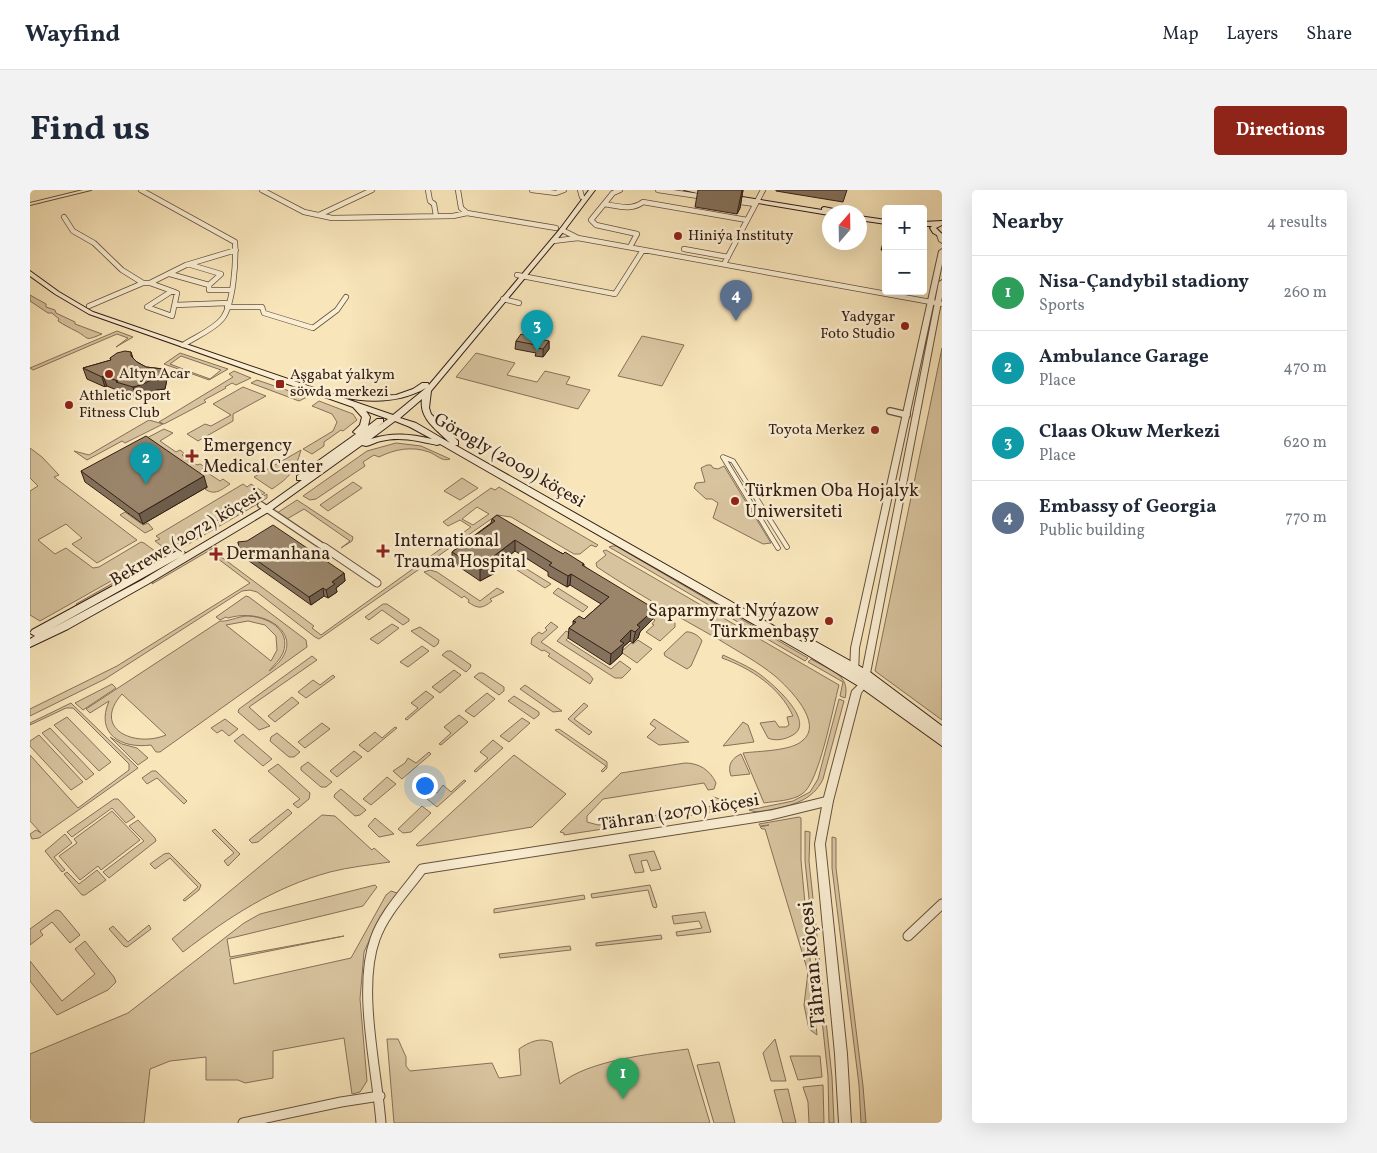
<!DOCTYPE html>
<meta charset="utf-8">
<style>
:root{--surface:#fff;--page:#f2f2f3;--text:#1f2937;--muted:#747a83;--line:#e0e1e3;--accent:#8f2418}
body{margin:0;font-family:Vollkorn,serif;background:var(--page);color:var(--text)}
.controls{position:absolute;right:15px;top:15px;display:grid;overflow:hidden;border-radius:5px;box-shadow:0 5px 20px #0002}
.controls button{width:45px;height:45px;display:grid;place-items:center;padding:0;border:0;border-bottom:1px solid var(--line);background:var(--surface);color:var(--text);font:25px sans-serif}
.compass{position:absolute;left:792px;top:15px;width:45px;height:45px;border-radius:50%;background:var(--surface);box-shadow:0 5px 20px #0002;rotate:20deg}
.you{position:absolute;left:394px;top:595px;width:18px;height:18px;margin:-12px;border:4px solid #fff;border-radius:50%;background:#1a73e8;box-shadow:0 0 0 8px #1a73e833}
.badge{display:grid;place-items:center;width:32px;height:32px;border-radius:50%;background:var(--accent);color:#fff;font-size:16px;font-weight:700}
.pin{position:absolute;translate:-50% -41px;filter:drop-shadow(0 1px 2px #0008)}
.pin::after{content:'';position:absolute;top:26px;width:18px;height:15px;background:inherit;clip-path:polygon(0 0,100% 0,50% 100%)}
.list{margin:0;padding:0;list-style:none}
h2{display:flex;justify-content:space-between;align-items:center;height:65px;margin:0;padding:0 20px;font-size:21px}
h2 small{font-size:16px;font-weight:400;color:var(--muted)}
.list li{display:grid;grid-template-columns:32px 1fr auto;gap:15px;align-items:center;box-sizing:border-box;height:75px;padding:0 20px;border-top:1px solid var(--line)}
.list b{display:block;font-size:19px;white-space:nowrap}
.list p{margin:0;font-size:16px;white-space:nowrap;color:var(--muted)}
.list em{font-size:16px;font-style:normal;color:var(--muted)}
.map{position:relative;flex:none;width:912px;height:933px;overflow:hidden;border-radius:5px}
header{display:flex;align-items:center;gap:30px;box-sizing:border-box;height:70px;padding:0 25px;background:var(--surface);border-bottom:1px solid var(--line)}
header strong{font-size:24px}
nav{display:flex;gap:28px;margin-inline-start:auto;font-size:18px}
.intro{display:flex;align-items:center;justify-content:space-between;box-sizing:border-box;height:120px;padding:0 30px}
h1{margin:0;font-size:35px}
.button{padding:12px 22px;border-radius:5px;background:var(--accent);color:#fff;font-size:18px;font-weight:700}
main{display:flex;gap:30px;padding:0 30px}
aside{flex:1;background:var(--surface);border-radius:5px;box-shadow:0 5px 20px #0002}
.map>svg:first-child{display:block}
</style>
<header>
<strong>Wayfind</strong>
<nav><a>Map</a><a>Layers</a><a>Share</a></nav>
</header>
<div class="intro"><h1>Find us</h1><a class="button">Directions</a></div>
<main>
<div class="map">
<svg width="912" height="933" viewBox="0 0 912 933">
<rect width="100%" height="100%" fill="#f8e5ba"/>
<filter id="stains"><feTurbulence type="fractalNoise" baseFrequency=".004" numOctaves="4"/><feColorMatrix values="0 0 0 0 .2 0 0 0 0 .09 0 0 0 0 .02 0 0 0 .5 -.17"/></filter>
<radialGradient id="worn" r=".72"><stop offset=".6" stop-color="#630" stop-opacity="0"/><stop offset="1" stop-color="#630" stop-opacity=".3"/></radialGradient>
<!-- green -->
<path fill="#d7c39e" stroke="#86705a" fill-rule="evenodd" d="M0,105L16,114V117L25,120L26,123L45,132V134L72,144C53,152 60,148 46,141C40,138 34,135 28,131L29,129L22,123H18L0,111Z
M87,141L103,147L86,157L98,148L87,144L3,180L0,178Z
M612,146L654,155L632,196L588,186Z
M912,158V530L845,481Z
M150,163L198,179L179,190L157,182L158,181L180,189L191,180L151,166L140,174L153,179L151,180L134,174Z
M446,163L485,173L477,185L507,192L515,181L540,187L536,194L560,200L548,219L426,187Z
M204,181L221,188L206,195L202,193L195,197L196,198L174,210L176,212L134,234L129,232L203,187L199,184Z
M227,190L277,207L269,211L221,193Z
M213,197L236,206L203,224V231L168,251L157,244L175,234L181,236L201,225L183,214Z
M289,211L323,224L327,230L313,241L311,240L294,252V256L282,264L273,259L303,241L307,232L302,224L282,216Z
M119,230L133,234L95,253L92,251L57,270L44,261L59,265Z
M134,239L143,243L130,251L146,262L150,260L154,263L152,265L167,275L170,274L175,277L172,279L190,291L193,289L200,294C191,300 185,306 175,299L178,297L111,251Z
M366,253L391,256L420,269C412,272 407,265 399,262C382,256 365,259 349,267L344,265L333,272L335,276L286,309L280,310L273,306L337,261Z
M0,258L12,267L29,285L24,287L107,350L67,373L42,354L52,348L36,334L8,350L25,364L36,358L63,378L69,377L111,352L114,353L129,364L10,431L0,425V301L8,296L0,288Z
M271,260C265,281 260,287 242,299L224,287Z
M677,275H681L683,278L688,279L694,276L741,353L733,354L683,328L688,313L682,309H676L664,298L666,293L675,292L671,278Z
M432,288L448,298L430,310L414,301Z
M323,292L332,298L298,321L290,315Z
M213,294L217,297L221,294L235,303L137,360L125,351L130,349L126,346Z
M469,297L568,355L566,357L561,355L550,364H544L481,327L467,325L289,449L285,447L227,402L220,400L212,401L75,489L0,526V519L87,476L220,393L187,368L190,366L284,436L282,438L291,445L441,337L430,330L418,336L413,332L461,298L465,300ZM447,317L459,324L443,335L432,329Z
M237,304V308L224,316L143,363H137Z
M267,310L323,347L322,351L311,358L320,351L274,319L257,329L247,323Z
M95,322L113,335L118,333L123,339L115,343L90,325Z
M184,355L187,356L122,394L124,390Z
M582,356H586L778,468L775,471L579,357Z
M576,360L809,495C803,517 789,594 772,604C762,611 746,611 734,613L713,563C729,561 761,561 772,551C795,534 759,498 745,486C728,472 707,461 688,449C647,426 606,403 567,377L566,373L576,365L573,361Z
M131,366V370L48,417L46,414Z
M492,376L521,394L515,398L487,380Z
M400,380L407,382L450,411L467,398L474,402L460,409L462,411C452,419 448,419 438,412L439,410L434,406L432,408L394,382Z
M560,382L645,433V437L630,451L616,442L624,435L622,434L625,430L554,387Z
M528,398L558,417L553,422L523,403Z
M216,406L219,407L276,450L277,457L130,562H126L121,555C91,559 65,544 79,511L60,523L56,519L190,431C197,432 207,427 216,426C236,426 262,439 253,463C250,470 243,476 239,481C282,450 239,416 198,428L196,427L190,430L186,427ZM218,431L235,435L246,446L247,460L241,471L196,435ZM92,504L136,545C105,558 61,539 92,504Z
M353,414H357L379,429V431L373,435L352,420L339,430L335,427Z
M521,432L528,437L511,452L559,484L563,489L560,494L518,466L520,464L514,460L512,461L501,454L502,448L509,442L512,444L517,440L515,438Z
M362,434L369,438L348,454L340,449Z
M390,437L409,450L408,454L404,457L381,441Z
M536,441L542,444L536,450L581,479L590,471L601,479L592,488H585L527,451Z
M656,442C661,441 670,446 672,451L661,476L657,479L635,466L634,463Z
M608,450L622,459L607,473L591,462L601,453L603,454Z
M392,456L399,461L378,477L370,472Z
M417,461H421L441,475L440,478L436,482L412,465Z
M693,465C704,470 715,475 725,481C738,489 790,533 761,546C754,550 744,551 738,548L730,533L745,531L749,537H756L759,535L757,527L763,526C750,497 720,478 692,468Z
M282,466L287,470L219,517L240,536L229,540L208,522L209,519Z
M781,469C799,480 821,484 815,508L810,506L813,492L778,472Z
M424,480L431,485L410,503L402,497Z
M449,483H453L474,497V501L469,505L444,487Z
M303,485L305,487L276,508L268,502L283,490L290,495Z
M82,494L86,498L53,520L45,513Z
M495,495L532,521L523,522L490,499Z
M396,501L404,507L377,530L375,529L388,518L381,513Z
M457,503L465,509L444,527L435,521Z
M484,506L509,522V525L504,529L478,511Z
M262,507L269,513L245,532L238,526Z
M809,509L814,511L793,589C783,611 760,616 739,620C732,621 726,623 719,620L763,611L780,602L788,589Z
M41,513L108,578L9,648L2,649L0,644L6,640L11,643L0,631V565L48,618L99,580V574L43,518H36L0,535V533Z
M554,513L558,516L544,529L562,542L559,545L538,529Z
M429,525L438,532L411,555L409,554L421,543L414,537Z
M37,527L81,572L69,581L24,535Z
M492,528L500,533L479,552L470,546Z
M195,529L208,539L199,546L192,540L187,543L181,538Z
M624,529L659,552L629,555L617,547L626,538L620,534Z
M713,532L718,535L724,552L693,556Z
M292,533L300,539L275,558L268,552Z
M365,537L367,538L338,562L329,555L345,542L352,548Z
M20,538L64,584L56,590L12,543Z
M529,539L577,572V578L573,582L571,581L576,576L525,540Z
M247,543L270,562L264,567H259L240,551L241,547Z
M213,544L242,569L233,576L204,551Z
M9,545L53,592L41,600L0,556V551Z
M80,547L92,554L107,558L118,568L108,575Z
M463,550L473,558L446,582L444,581L458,568L450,562Z
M324,561L332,567L307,587L300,581Z
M399,562L401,564L372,589L363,581L375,573L378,568L386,573Z
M711,564L720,584L701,586C697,575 702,568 711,564Z
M484,565L536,604L502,637L388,656L386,655Z
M278,572L302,592L296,597H291L271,580V577Z
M655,573C669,573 680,580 686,593L684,599L678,600L674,593L573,609L557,626V632L568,635L682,616L680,609L683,607L690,609L696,620L534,645V643L530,642L591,583Z
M248,574L280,603L279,609L268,618L263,614L270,609L238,581Z
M122,581H126L157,611L154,614L127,588L117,594L112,588Z
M357,587L366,594L341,615L333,609Z
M434,590L436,591L407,617L397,609L405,602L407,603L413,595L421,602Z
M311,599L336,620L330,625L325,626L304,607L305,604Z
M84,609H88L105,627L96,633L82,618L42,647L37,642Z
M392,616L401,623L381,642L373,643L368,639Z
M258,619L262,623L228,652L222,653L219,650Z
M82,621L110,650L71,680L68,676L50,690L29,666L47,653L44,649Z
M292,625L305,626L342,660L344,658L360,672C340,675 319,677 300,682C244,697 199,727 153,762L142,749Z
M769,627L771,628V670L787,845L779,839L774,815L778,782L735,639H732L730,637L739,635L730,636L729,634Z
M345,628L364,644L349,647L338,636Z
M108,630L125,648L126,651L79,688L73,682L114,651L99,636Z
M185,639L210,664L198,676L194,671L204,663L182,641Z
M775,641L780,642L779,671L802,887L804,933H799L798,886L775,671Z
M35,644L42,653L24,667L35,680L32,682L15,661Z
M802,647L806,648V678L833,896L836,933H831L829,895L802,678Z
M624,661L631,679L621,681L617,670L611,671L614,682L605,683L599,665Z
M139,663L171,695L169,700L155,711L153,710L168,697L140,668L125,679L120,674L134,664Z
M67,680L76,690L55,705H52L34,684L37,682L49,694Z
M345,695L347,697L333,716L197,749L200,767L314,746L200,769L204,794L321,768L356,705L361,701L367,703L368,706L343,742L334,762L330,809L337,891L330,902L322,904L314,848L243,861V888L215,893L208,890H176V867L140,871L120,879L114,933H0V864L98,823L214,733L230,724Z
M620,695L627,716L626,718L623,717L618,700L562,708L561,704Z
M554,705L555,709L464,723V719Z
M26,720L30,721L50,745L40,753L22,732L10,741L13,745L0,755V739Z
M675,722L681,742L647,746L646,742L672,738L669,731L644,734L642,726Z
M119,735L121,739L97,757L94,756L79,739L83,736L98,752Z
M631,745L632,749L566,756V753Z
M55,751L84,787L86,792L78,800L27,825L0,791V771L32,811L65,784L45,759Z
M540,756L541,760L470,768L469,764Z
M357,849H368L376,867V876L380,881L462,873L469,888L491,885L489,859C499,852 510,847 522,852L530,894C558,870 621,864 658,859L680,933H364Z
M745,849L756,891H741L733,863Z
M760,866H790L792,887L768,890Z
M689,872L705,933H684L667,875Z
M793,895L794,933H779L778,912L773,897Z
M758,899L766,933H753L744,900Z"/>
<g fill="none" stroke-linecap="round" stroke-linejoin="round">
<!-- pedestrian casing -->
<g stroke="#65503e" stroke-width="5.5">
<path id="pedestrian" d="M748,358L693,267L703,271L757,357"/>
</g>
<!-- minor-far3 casing -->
<g stroke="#65503e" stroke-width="6">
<path id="minor-far3" d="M111,0L205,52C206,70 204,114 192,129C183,140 165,147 153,155
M232,0L274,22L302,28L423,26L437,23
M398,0L400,11L404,14L406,26
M428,0L431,18L437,23L526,38
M502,0L526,3L534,0
M550,0L552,7
M590,0L583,3L561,30L566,35L607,44L600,57
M628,0L675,7
M703,11L725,14
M574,14C588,16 601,21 613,12L717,30
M289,25L342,0
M34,27L43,41L64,53L92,80L113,93H120L156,75L206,60
M532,40L548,48
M523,51L548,48L912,114
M654,59L698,67
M694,74L733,0
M161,75L191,84L179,95V100H201
M140,84L179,95
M487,85L585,104L613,60
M120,93L142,101
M142,101L147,103L142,126L117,117Z
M473,109L489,113
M145,115L198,113
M59,116L113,93
M197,117H232L234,123L283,138L307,120L316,107"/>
</g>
<!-- minor-far2 casing -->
<g stroke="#65503e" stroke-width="8">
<path id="minor-far2" d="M860,221L877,225
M231,315L295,358"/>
</g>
<!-- minor-far1 casing -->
<g stroke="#65503e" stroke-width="9">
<path id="minor-far1" d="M294,357L347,393
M794,612L798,611"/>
</g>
<!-- minor casing -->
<g stroke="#65503e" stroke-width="11">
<path id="minor" d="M878,746L912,714
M213,933L311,912L350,906
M351,933C347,880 327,799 345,749C354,723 376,701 392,679L741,625L798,611"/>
</g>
<!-- tertiary casing -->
<g stroke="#65503e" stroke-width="2">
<path id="tertiary" d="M53,0H61L0,15V13Z
M910,43L912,44V53L909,51L907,45Z
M912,59V74L829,458L828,484L827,486H821L820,484L821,458L909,61Z
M912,90V107L838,494L831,503L803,611L795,654L817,864L821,933H809L805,864L785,654L793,611L822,501L830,493L909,92Z"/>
</g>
<!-- secondary casing -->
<g stroke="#341e15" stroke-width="2">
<path id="secondary" d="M559,0H565L534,41L401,201L399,218L401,224L428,251V255H425L774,453L775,449H781L840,482L912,536V556L830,497L774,463L410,254L407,255C389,251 370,246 351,251C346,252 341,255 336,256L332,255L240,321L118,394L38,439L0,457V449L5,446L0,443L2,440L147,361H153L155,363L153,365L234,317L272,290H267V286L326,244L323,242L330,235L332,227L323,217L59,124L25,104L0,86V81L29,102L63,122L363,225L396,198C370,213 340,213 311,207L310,205L314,203L346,206L366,205L383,199L392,193H398L399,195L530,39ZM392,209C389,229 407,240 420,253L386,233L370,228ZM336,221L358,229L347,237L353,233V229H347L338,236L340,227ZM365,231L380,237L402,249C381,244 362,242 341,249ZM150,367L112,390L21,439Z
M654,0H667L683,4L680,6Z
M700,5L792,20V18L794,17L818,22H801L799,25L698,8L697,7Z
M829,26L856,30V34L829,30Z
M912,31V35L906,38L912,44V48L903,43L900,38L902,36H893V32Z"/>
</g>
<!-- pedestrian -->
<use href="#pedestrian" stroke="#faeed2" stroke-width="4"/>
<!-- minor-far3 -->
<use href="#minor-far3" stroke="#faeed2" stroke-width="4.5"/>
<!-- minor-far2 -->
<use href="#minor-far2" stroke="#faeed2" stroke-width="5.5"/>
<!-- minor-far1 -->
<use href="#minor-far1" stroke="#faeed2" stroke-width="7"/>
<!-- minor -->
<use href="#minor" stroke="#faeed2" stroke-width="9"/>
<!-- tertiary -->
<use href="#tertiary" fill="#faeed2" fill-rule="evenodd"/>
<!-- secondary -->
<use href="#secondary" fill="#faeed2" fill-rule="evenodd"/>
</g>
<!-- wall -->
<path fill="#84725c" stroke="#341e15" d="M668,0H713L710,18L707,24L665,17Z
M746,0H817L813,12L746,1Z
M856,47V61L851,60L853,53Z
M486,151H519V159L513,167L505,166L506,163L485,159Z
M101,162L103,168L107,172L116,177L133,179L137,189L135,199L126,200L115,206L106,208L90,203L89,201L77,196L75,197L57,189L53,178L81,170L80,168Z
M51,281L177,297L113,334L55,292Z
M462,329L554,374V376L623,429L610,442L608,448L603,453L600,451L593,457L592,464L580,475L538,448L539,438L543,435V431L554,429L571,414L540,395L537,397L518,386V382L485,361L465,376V383L450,391L422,372V362L461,333Z
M208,352L314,383L315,391L306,398L307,402L298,408L294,406L281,415L212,366Z"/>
<!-- shaded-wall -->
<path fill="#6c5d4b" stroke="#341e15" d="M712,0H713L710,18L707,24Z
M519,151V159L513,167V159Z
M133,179L137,189L135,199L126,200L115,206L106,208L103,197L123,189Z
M73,186L77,196L75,197L72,187Z
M174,286L177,297L113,334L109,324Z
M485,350V361L465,376V383L450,391V380L460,369Z
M314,383L315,391L306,398L307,402L298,408L296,400L302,392Z
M541,384L540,395L537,397L538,386Z
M293,398L294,406L281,415L279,407Z
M625,419L623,429L610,442L608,448L603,453L607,435Z
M601,440L600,451L593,457L592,464L580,475L581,464L590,451Z"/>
<!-- building -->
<path fill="#9a856b" stroke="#341e15" d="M856,47V53H853Z
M491,144L519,151L513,159L506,158V155L486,151Z
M95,161L101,162V166L107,172L116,177L133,179L132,188L123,189L111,195L103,197L86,192L88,191L73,186L72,187L53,178L81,170L80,168L87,163Z
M116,246L174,286L109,324L51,281Z
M467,325L533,364L535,362L554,374L552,375L625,419L607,435L610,437L605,442L601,440L590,451L594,453L581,464L539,438L546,432L543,431L549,426L554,429L579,407L541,384L538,386L519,375L522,373L485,350L460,369L465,372L450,380L422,362L465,331L462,329Z
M243,335L314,383L302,392L305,394L296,400L293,398L279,407L209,358L208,352L217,351Z"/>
<!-- markers -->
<g fill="#8f2418" stroke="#faeed2" stroke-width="2">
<circle cx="648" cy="46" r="5"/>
<circle cx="875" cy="136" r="5"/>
<circle cx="79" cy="184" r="5"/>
<rect x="245" y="189" width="10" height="10" rx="2.5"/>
<circle cx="39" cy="215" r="5"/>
<circle cx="845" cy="240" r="5"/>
<path d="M159.5 258.5h5v5h5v5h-5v5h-5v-5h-5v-5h5z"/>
<circle cx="705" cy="311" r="5"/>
<path d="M350.5 353.5h5v5h5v5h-5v5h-5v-5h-5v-5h5z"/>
<path d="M183.5 356.5h5v5h5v5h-5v5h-5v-5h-5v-5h5z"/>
<circle cx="799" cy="431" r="5"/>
</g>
<g text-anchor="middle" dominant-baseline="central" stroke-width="5" stroke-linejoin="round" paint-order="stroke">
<!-- far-poi labels -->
<g font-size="15" fill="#341e15" stroke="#faeed2" text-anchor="start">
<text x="658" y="46">Hiniýa Instituty</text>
<text x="865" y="127" text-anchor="end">Yadygar<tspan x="865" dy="17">Foto Studio</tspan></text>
<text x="89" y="184">Altyn Acar</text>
<text x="260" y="185">Aşgabat ýalkym<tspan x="260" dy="17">söwda merkezi</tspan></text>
<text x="49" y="206">Athletic Sport<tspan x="49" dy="17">Fitness Club</tspan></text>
<text x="835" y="240" text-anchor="end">Toyota Merkez</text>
</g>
<!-- poi labels -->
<g font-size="18" fill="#341e15" stroke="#faeed2" text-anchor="start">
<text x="173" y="256">Emergency<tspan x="173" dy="21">Medical Center</tspan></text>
<text x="715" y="301">Türkmen Oba Hojalyk<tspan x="715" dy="21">Uniwersiteti</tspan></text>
<text x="364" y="351">International<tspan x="364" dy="21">Trauma Hospital</tspan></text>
<text x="196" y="364">Dermanhana</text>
<text x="789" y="421" text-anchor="end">Saparmyrat Nyýazow<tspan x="789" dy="21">Türkmenbaşy</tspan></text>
</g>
<!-- street labels -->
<g font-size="18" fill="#341e15" stroke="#faeed2">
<text transform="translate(479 271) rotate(30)">Görogly (2009) köçesi</text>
<text transform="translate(156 348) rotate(-31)">Bekrewe (2072) köçesi</text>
<text transform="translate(649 623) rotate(-9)">Tähran (2070) köçesi</text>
</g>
<!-- near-street labels -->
<g font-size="21" fill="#341e15" stroke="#faeed2">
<text transform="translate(783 774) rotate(-96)">Tähran köçesi</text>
</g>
</g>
<rect width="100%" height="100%" filter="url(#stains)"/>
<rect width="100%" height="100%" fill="url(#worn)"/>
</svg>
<div class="controls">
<button>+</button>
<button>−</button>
</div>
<svg class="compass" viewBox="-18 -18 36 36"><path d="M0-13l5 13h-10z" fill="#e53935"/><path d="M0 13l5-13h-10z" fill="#747a83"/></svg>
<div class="you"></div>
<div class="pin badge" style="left:593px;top:909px;background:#2e9e5b">1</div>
<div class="pin badge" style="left:116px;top:294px;background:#0f9aa8">2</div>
<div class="pin badge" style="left:507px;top:161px;background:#0f9aa8">3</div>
<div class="pin badge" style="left:706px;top:131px;background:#5c6f8a">4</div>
</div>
<aside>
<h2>Nearby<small>4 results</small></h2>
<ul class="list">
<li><span class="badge" style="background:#2e9e5b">1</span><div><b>Nisa-Çandybil stadiony</b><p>Sports</p></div><em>260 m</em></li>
<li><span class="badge" style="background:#0f9aa8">2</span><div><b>Ambulance Garage</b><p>Place</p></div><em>470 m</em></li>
<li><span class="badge" style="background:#0f9aa8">3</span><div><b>Claas Okuw Merkezi</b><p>Place</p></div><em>620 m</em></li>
<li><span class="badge" style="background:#5c6f8a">4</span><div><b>Embassy of Georgia</b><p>Public building</p></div><em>770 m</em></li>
</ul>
</aside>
</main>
